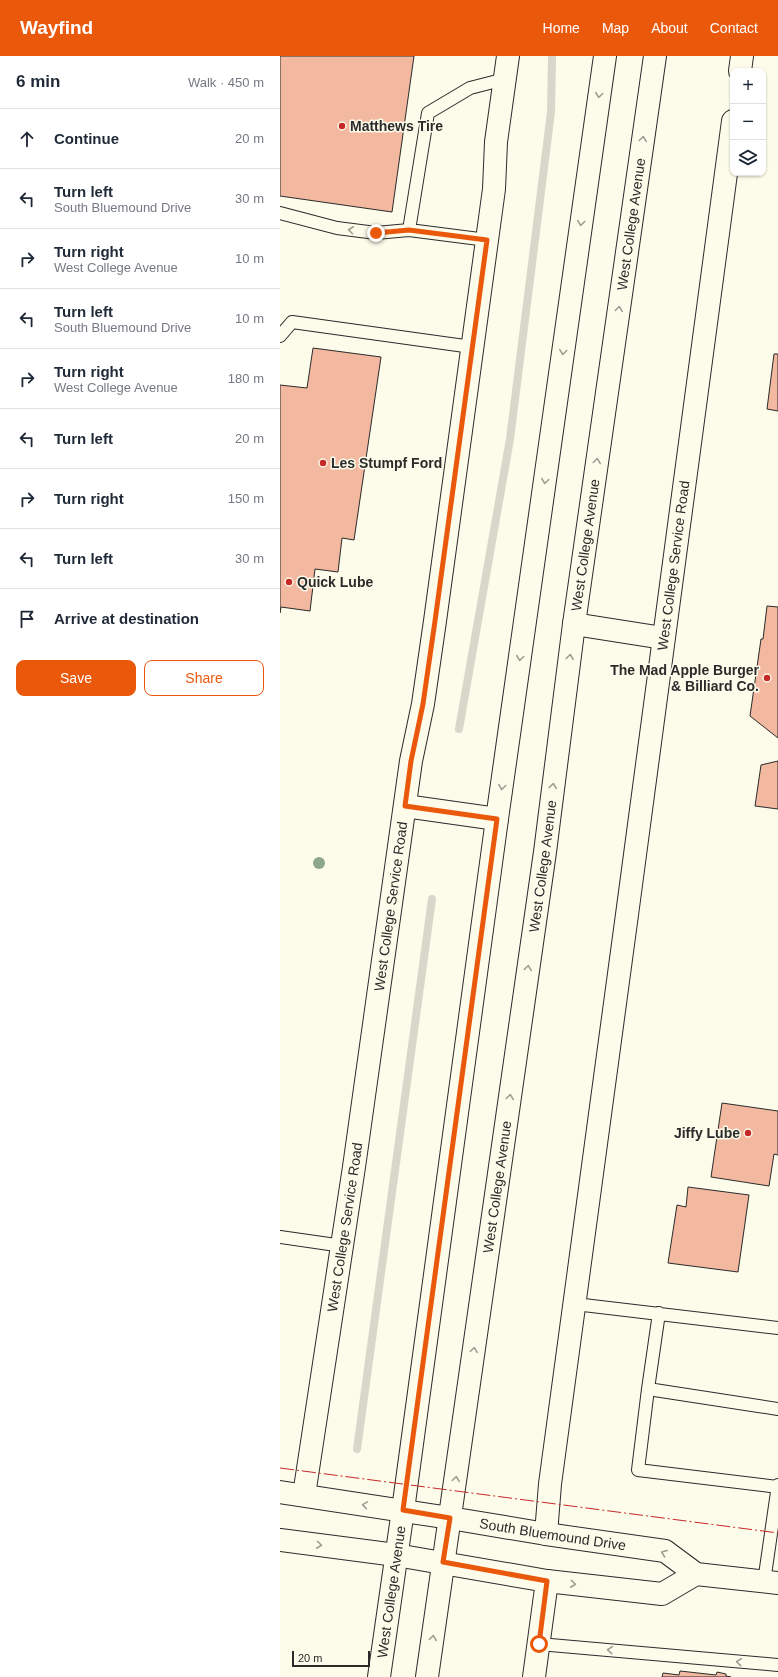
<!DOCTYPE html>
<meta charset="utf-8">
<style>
:root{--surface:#fff;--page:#f6f6f7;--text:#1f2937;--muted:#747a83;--line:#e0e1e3;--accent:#ea580c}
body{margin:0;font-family:Helvetica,sans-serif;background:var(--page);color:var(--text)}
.controls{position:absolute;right:12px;top:12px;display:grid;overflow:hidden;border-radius:8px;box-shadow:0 1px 3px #0004}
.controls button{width:36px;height:36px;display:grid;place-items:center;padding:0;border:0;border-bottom:1px solid var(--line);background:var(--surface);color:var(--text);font:20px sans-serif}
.scale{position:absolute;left:12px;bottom:10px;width:78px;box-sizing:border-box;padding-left:4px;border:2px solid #2b2b2b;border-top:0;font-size:11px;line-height:14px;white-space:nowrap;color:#2b2b2b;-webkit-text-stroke:3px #fdfbea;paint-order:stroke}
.stop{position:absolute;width:12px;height:12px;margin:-9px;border:3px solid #ea580c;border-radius:50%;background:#fff}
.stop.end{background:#ea580c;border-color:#fff;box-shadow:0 1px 4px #0008}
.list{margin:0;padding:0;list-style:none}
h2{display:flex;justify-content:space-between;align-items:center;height:52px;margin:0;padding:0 16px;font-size:17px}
h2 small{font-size:13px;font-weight:400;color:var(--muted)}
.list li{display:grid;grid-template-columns:26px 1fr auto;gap:12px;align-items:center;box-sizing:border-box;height:60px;padding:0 16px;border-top:1px solid var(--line)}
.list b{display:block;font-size:15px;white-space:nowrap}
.list p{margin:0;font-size:13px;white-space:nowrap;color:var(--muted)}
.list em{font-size:13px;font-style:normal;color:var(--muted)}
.actions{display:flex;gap:8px;padding:12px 16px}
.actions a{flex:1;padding:9px 0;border:1px solid var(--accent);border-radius:8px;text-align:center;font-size:14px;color:var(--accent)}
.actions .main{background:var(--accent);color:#fff}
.icon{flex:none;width:22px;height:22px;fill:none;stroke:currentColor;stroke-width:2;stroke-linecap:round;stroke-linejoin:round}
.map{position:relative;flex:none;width:498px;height:1621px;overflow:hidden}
header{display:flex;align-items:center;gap:24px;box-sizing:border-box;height:56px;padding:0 20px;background:var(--accent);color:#fff}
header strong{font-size:19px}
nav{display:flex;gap:22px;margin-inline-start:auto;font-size:14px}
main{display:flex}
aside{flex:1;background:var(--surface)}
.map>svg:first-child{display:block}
</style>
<header>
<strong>Wayfind</strong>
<nav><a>Home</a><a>Map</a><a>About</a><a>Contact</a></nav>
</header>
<main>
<aside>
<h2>6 min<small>Walk · 450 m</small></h2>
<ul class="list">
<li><svg class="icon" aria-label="ahead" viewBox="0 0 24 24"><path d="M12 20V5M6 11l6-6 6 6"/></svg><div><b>Continue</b></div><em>20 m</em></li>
<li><svg class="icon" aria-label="left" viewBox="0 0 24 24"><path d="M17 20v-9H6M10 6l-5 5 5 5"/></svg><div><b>Turn left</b><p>South Bluemound Drive</p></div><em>30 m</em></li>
<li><svg class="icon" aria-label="right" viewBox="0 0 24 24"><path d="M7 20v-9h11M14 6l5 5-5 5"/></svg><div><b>Turn right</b><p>West College Avenue</p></div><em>10 m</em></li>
<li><svg class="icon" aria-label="left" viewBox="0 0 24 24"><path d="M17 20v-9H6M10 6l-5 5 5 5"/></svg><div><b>Turn left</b><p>South Bluemound Drive</p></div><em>10 m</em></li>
<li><svg class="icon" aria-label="right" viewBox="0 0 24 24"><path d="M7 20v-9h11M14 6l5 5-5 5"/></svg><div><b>Turn right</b><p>West College Avenue</p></div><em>180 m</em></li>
<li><svg class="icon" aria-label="left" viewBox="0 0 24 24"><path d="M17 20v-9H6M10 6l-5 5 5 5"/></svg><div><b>Turn left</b></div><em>20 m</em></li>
<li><svg class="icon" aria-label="right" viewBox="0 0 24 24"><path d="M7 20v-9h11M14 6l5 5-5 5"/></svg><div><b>Turn right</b></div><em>150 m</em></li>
<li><svg class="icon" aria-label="left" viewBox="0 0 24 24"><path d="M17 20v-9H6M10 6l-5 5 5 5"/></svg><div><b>Turn left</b></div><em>30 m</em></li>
<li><svg class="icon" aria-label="arrive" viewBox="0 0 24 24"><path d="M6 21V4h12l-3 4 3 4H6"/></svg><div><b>Arrive at destination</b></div></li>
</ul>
<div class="actions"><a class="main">Save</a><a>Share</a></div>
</aside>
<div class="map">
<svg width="498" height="1621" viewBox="0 0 498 1621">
<rect width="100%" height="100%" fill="#fdfbea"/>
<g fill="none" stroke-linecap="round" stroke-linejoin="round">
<!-- stream -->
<path stroke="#d8d7c9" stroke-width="8" d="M179,673L230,383L271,56L272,0
M77,1393L152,843"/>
</g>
<!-- building -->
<path fill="#f2b8a0" stroke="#2b2b2b" d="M0,0H134L112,156L0,140Z
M33,292L101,301L74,484L62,482L58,516L35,513L30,555L1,551L0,557V329L27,332Z
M494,298H498V355L487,353Z
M487,550L498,551V682L470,660L481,583H483Z
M498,705V753L475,750L481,709Z
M442,1047L498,1055V1099L494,1098L489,1130L431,1121Z
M408,1131L469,1139L458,1216L388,1207L397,1149L406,1151Z
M400,1615L436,1619L437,1616L446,1618V1620L451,1621H382L383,1617L399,1619Z"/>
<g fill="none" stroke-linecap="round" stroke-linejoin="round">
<!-- service casing -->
<g stroke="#2b2b2b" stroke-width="14">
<path id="service" d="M0,157L57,172L96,177L129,174L207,184
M129,174L148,57L190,32L225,23
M0,280L12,266L192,291
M0,1181L63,1190
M295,1248L498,1272
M379,1257L368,1333L358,1414L498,1431
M368,1333L498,1353
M484,1526L498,1429
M259,1588L498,1609"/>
</g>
<!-- minor casing -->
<g stroke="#2b2b2b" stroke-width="24">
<g id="minor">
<path id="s1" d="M24,1439L74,1111L131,705L143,648L155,565L214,133L216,86L228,0"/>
</g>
</g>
<!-- tertiary casing -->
<g stroke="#2b2b2b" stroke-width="24">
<g id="tertiary">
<path d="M460,15L462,0"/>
<path id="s2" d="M266,1478L270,1428C333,974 391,519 453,65"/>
<path d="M254,1621L267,1525"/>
</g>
</g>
<!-- secondary casing -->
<g stroke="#2b2b2b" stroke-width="24">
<g id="secondary">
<path id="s3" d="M0,1436L170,1462L266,1478L385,1495L416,1518L498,1527"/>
<path d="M0,1484L116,1499L267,1525L382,1538L416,1518"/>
</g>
</g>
<!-- primary casing -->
<g stroke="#2b2b2b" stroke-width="24">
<g id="primary">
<path d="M294,568L383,582"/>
<path d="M125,750L217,763"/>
<path id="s4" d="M99,1621L123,1454L217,763L325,0"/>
<path id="s5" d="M147,1621L265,796L294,568L375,0"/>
</g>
</g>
<!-- service -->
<use href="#service" stroke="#fdfbea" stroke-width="12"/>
<!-- minor -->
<use href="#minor" stroke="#fdfbea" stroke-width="22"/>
<!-- tertiary -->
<use href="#tertiary" stroke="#fdfbea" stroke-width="22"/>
<!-- secondary -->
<use href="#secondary" stroke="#fdfbea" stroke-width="22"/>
<!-- primary -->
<use href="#primary" stroke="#fdfbea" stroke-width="22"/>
<!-- power -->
<path stroke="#c62828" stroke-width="1" stroke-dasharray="14 3 2 3" stroke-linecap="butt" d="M0,1412L498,1477"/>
</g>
<!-- trees -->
<circle fill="#8ea78a" cx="39" cy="807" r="6"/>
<!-- one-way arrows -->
<defs><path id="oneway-chevron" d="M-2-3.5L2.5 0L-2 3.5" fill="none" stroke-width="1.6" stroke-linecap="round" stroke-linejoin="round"/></defs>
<g stroke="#9e9d94">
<use href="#oneway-chevron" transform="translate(319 39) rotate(98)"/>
<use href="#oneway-chevron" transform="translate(363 83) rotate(-82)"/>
<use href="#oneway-chevron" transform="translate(301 167) rotate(98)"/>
<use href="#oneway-chevron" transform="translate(71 174) rotate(-173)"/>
<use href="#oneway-chevron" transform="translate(339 253) rotate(-82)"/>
<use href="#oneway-chevron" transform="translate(283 296) rotate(98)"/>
<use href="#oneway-chevron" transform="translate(317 405) rotate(-82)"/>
<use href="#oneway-chevron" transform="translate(265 425) rotate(98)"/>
<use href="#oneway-chevron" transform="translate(290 601) rotate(-83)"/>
<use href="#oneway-chevron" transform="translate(240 602) rotate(98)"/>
<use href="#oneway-chevron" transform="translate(273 730) rotate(-83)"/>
<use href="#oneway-chevron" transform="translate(222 731) rotate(98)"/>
<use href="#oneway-chevron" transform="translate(248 912) rotate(-82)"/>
<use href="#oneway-chevron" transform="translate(230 1041) rotate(-82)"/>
<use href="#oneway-chevron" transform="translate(194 1294) rotate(-82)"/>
<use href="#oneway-chevron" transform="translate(176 1423) rotate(-82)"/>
<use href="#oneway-chevron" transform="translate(85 1449) rotate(-171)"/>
<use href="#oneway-chevron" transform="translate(39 1489) rotate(7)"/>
<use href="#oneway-chevron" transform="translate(384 1497) rotate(-159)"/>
<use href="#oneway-chevron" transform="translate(293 1528) rotate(6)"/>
<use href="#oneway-chevron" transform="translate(153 1582) rotate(-82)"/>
<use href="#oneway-chevron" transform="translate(330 1594) rotate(-175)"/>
<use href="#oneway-chevron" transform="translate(459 1606) rotate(-175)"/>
</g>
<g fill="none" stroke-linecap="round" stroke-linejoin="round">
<!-- route -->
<path stroke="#ea580c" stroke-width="5" d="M96,177L129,174L207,184L155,565L143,648L131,705L125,750L217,763L123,1454L170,1462L163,1506L267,1525L259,1588"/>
</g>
<!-- markers -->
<g fill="#c62828" stroke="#fdfbea" stroke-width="1.5">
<circle cx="62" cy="70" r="4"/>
<circle cx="43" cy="407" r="4"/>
<circle cx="9" cy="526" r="4"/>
<circle cx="487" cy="622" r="4"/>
<circle cx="468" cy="1077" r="4"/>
</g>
<g text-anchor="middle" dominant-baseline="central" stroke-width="3" stroke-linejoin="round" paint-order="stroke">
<!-- poi labels -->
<g font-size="14" font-weight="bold" fill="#2b2b2b" stroke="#fdfbea" text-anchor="start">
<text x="70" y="70">Matthews Tire</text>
<text x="51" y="407">Les Stumpf Ford</text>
<text x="17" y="526">Quick Lube</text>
<text x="479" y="614" text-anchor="end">The Mad Apple Burger<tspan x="479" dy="16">&amp; Billiard Co.</tspan></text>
<text x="460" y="1077" text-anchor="end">Jiffy Lube</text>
</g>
<!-- street labels -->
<g font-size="14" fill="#2b2b2b" stroke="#fdfbea">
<text stroke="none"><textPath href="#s5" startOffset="1467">West College Avenue</textPath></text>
<text stroke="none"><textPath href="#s5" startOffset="1143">West College Avenue</textPath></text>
<text stroke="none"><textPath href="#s2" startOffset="977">West College Service Road</textPath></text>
<text stroke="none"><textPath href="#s5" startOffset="819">West College Avenue</textPath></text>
<text stroke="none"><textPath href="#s1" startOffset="595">West College Service Road</textPath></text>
<text stroke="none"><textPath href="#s5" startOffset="495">West College Avenue</textPath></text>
<text stroke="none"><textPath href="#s1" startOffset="271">West College Service Road</textPath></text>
<text stroke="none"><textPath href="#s3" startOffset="276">South Bluemound Drive</textPath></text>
<text stroke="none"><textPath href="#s4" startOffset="86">West College Avenue</textPath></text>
</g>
</g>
</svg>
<div class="controls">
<button>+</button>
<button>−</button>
<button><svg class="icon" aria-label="layers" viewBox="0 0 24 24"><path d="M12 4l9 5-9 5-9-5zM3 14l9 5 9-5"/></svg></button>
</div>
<div class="scale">20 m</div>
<div class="stop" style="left:259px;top:1588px"></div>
<div class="stop end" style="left:96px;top:177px"></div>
</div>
</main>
